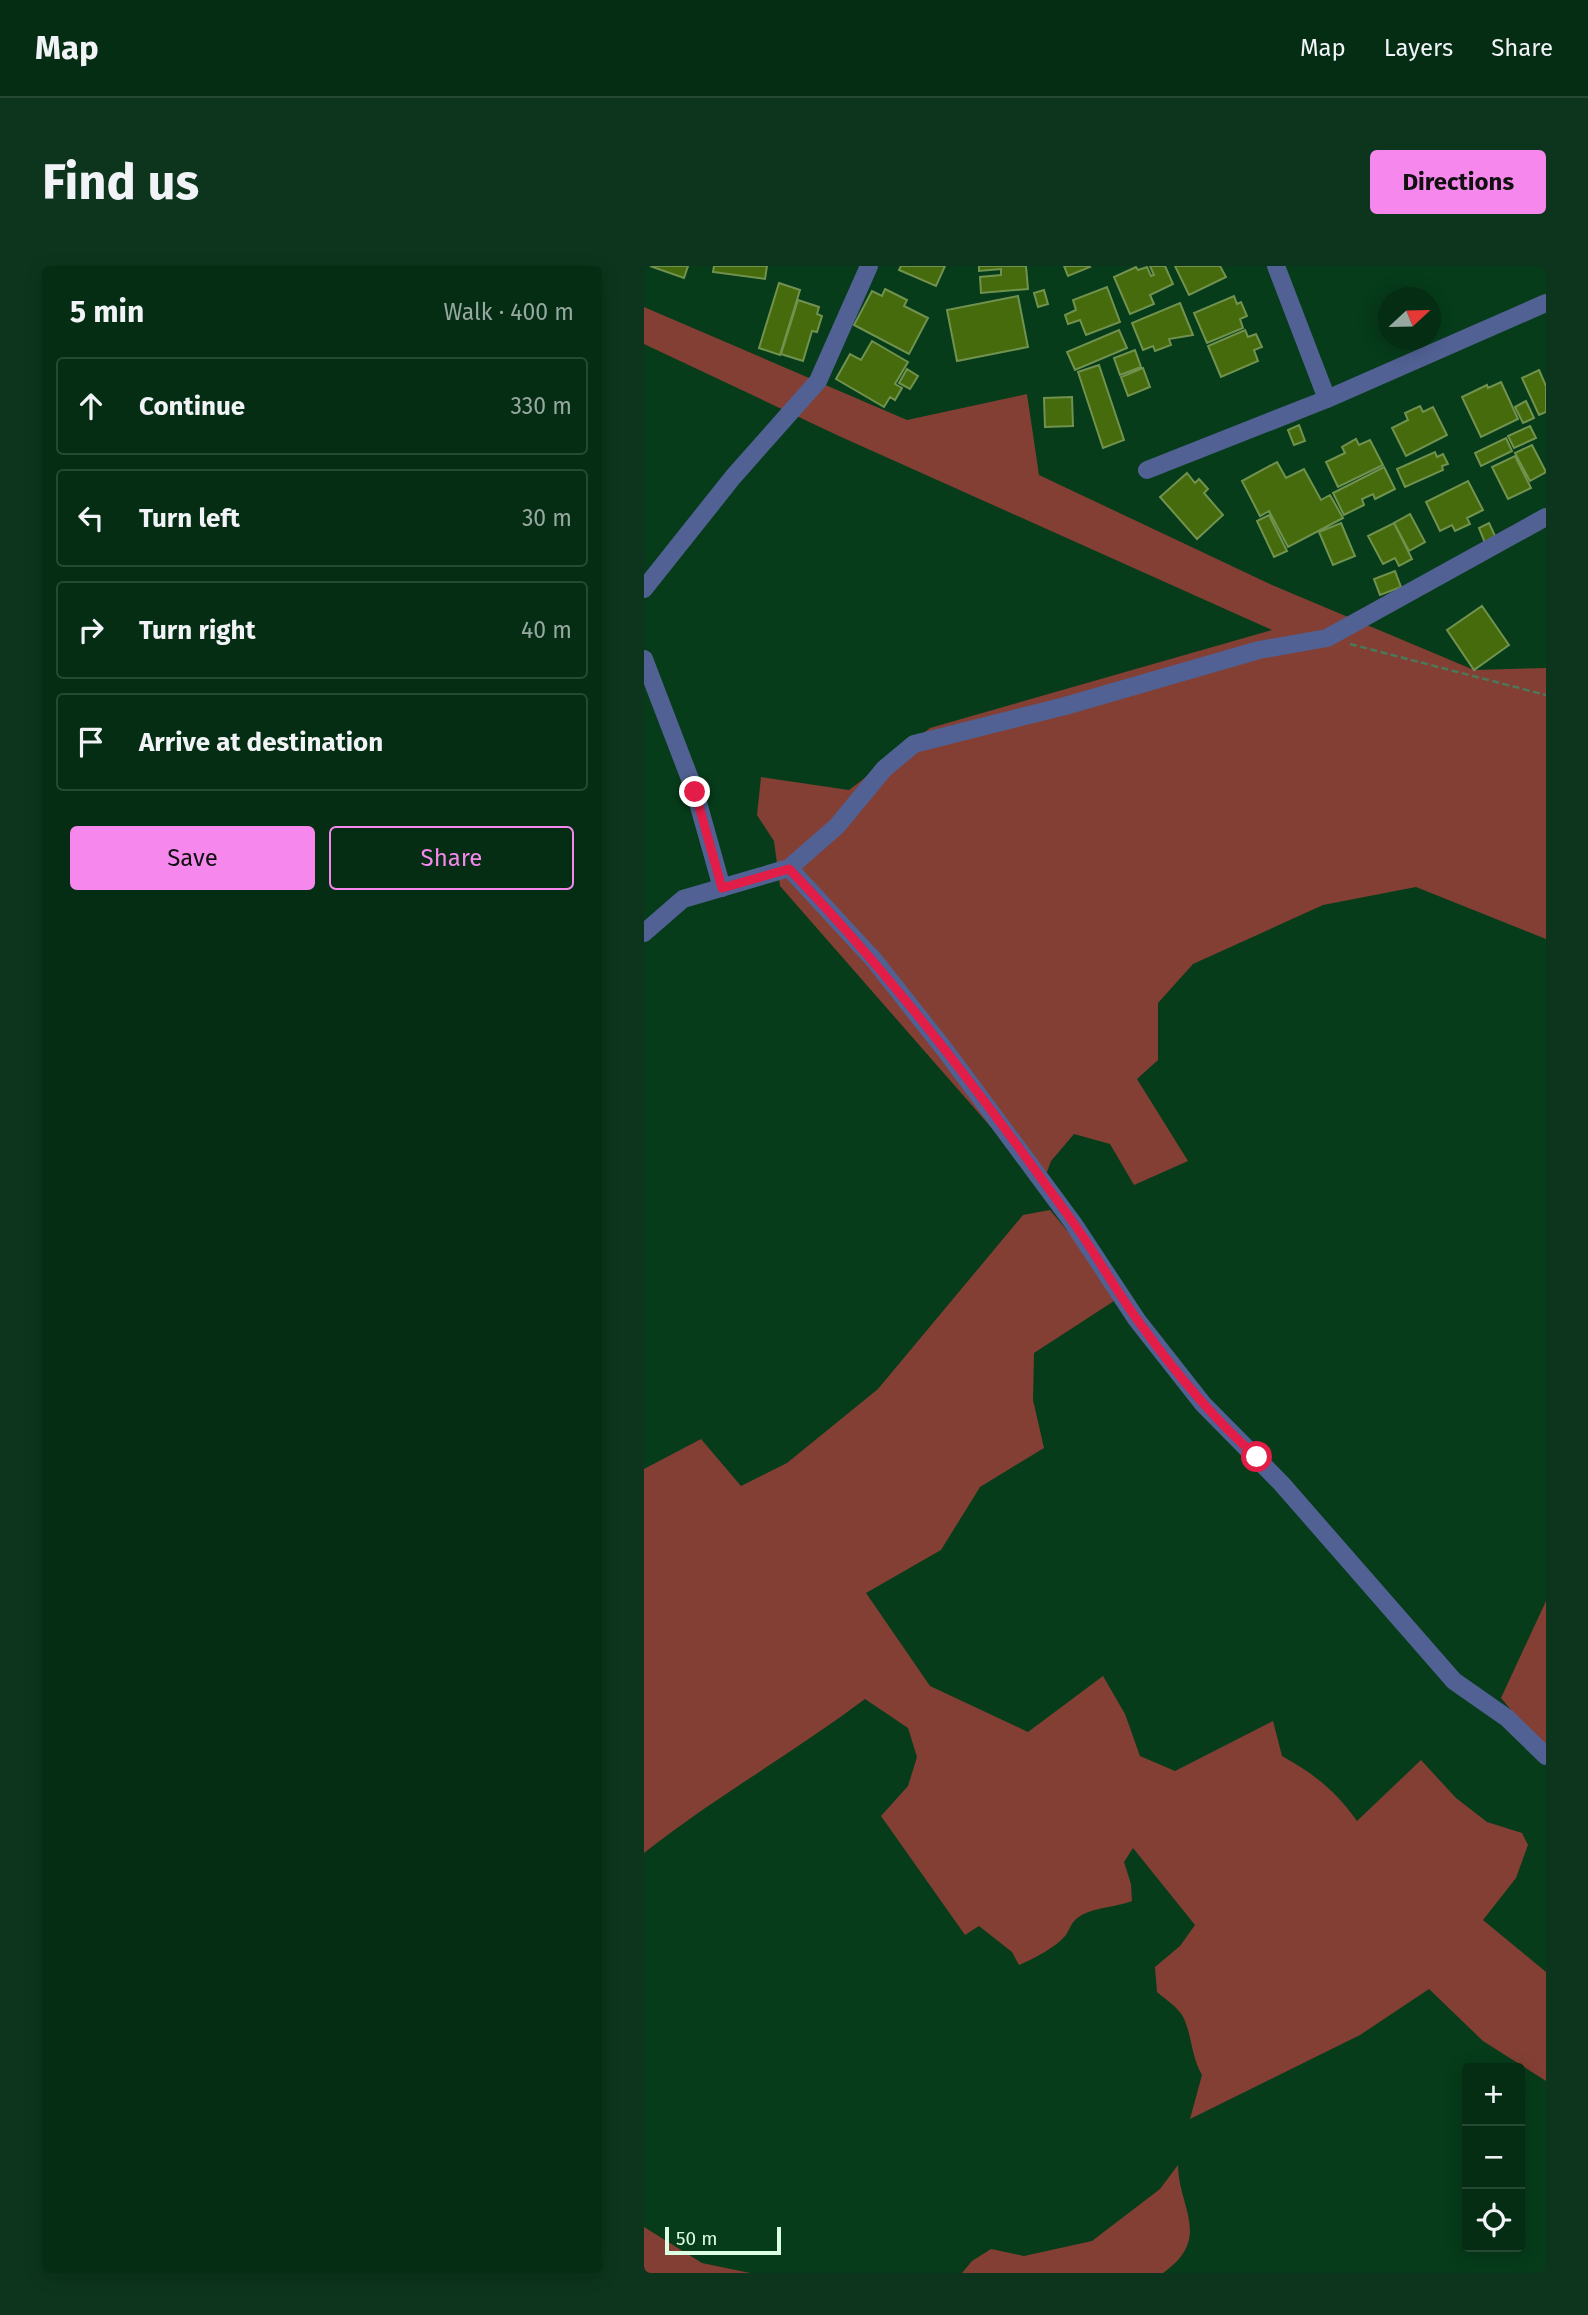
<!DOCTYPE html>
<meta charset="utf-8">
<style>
:root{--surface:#042d14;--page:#0d351d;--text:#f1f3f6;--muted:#97a8a0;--line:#254934;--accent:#f688ed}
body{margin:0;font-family:"Fira Sans",sans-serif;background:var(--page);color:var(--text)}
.controls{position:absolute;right:21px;bottom:21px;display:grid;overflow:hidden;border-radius:7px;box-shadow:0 4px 18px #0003}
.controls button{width:63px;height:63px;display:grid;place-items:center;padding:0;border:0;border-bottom:2px solid var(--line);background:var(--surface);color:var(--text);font:35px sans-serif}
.compass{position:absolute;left:734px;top:21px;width:63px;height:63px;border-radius:50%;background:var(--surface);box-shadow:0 4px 18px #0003;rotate:68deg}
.scale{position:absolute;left:21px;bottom:18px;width:116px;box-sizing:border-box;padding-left:7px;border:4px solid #dcfee2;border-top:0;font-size:19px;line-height:24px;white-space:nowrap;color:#dcfee2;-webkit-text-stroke:5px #063c1a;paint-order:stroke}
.stop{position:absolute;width:21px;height:21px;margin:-16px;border:5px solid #e11d48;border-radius:50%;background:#fff}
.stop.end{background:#e11d48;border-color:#fff;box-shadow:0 2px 7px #0008}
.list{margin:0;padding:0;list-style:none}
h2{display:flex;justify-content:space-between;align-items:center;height:91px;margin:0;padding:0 28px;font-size:30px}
h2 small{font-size:23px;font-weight:400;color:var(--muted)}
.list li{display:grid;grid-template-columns:46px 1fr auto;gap:21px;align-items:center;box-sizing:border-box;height:98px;margin:0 14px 14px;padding:0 14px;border:2px solid var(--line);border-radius:7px}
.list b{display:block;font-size:26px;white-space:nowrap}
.list em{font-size:23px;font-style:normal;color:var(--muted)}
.actions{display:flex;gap:14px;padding:21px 28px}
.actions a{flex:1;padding:16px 0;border:2px solid var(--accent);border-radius:7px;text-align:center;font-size:24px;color:var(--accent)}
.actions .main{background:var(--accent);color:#111}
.icon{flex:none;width:38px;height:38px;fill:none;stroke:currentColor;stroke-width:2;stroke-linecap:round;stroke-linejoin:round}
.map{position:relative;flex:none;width:902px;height:2007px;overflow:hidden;border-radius:7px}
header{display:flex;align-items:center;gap:42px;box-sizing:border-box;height:98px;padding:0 35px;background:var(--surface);border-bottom:2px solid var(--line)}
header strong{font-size:33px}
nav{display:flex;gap:38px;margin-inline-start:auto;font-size:24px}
.intro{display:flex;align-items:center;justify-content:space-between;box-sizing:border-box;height:168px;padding:0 42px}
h1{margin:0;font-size:49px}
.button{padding:18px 32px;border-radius:7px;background:var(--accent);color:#111;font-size:24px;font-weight:700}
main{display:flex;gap:42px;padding:0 42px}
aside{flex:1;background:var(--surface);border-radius:7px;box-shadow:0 4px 18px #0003}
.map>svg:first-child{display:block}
</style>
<header>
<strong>Map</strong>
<nav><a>Map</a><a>Layers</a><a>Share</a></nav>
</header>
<div class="intro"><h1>Find us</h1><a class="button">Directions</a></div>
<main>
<aside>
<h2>5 min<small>Walk · 400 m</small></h2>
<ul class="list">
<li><svg class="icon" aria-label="ahead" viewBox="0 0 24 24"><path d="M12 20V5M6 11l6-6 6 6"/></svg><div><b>Continue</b></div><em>330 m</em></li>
<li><svg class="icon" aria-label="left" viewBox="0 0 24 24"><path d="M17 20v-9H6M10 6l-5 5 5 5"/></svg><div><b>Turn left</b></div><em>30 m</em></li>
<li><svg class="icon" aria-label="right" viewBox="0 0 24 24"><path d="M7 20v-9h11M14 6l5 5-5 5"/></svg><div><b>Turn right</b></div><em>40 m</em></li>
<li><svg class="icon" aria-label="arrive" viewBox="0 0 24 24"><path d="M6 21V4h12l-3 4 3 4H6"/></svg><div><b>Arrive at destination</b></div></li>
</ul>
<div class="actions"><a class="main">Save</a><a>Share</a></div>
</aside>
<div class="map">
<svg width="902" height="2007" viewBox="0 0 902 2007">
<rect width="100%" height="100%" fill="#063c1a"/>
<!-- green -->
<path fill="#843f34" d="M0,41L263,154L383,128L395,209L628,319L830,404L902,402V673L772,621L679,639L549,698L514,737V794L493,813L544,895L490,919L466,878L430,868L407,895L403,906L388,908L136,620L130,575L113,549L117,511L205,524L286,462L628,364L195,170L0,78Z
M406,944L446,992L470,1035L390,1087L389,1134L400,1182L336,1221L297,1284L222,1327L286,1420L384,1466L459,1410L481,1448L496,1490L531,1505L629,1455L638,1490C669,1507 693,1526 713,1555L777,1494L812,1532L843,1556L878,1567L884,1579L872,1612L839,1654L902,1706V1815L839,1775L785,1723L716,1769L546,1853L558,1809C546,1788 548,1766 538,1749C532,1740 521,1733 513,1726L511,1701L536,1680L551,1659L489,1582L480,1596L487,1618L488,1635C470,1642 445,1641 431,1654C427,1658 425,1664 422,1669C411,1682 391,1692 375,1699L368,1686L335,1660L321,1669L237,1550L264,1520L273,1491L264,1462L221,1433C149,1487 71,1531 0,1587V1203L57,1173L97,1220L143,1197L234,1123L379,949Z
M902,1335V1485L857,1432Z
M534,1899C534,1941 569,1972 519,2007H318L328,1995L347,1983L380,1990L448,1975L516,1923Z
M0,1961L58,1997L106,2007H0Z"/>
<!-- building -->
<path fill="#456b0d" stroke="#71924e" stroke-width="2" d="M6,0H44L40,12Z
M70,0H123L121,13L69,6Z
M257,0H301L292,20L255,4Z
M335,0H382L384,23L337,27L336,11L357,9V3L335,5Z
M420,0H445L446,1L424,10Z
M506,0H521L529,18L506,29L510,38L486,48L470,11L492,1L494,4L503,1L507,10L510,9Z
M531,0H576L582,11L545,29Z
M135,17L156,24L136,89L115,82Z
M463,21L476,56L442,69L436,54L424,58L421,49L432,44L429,34Z
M241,23L263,34L260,40L284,52L265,88L210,59L228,25L238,30Z
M400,24L404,38L394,41L390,27Z
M374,30L384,81L313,95L303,44Z
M590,30L593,38L597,36L603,50L596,53L599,62L563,77L550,47Z
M154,34L175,41L173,48L178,50L173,66L168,65L159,95L137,88Z
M536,37L549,69L525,73L527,79L511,85L509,80L499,84L488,57Z
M475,64L483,82L431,104L423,86Z
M601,64L604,71L612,68L618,81L610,84L614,95L577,111L564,80Z
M228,75L264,96L251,118L258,122L251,134L246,131L240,141L192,113L206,88L217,94Z
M491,84L497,101L476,109L470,92Z
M455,99L480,174L459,182L434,106Z
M499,102L506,121L484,130L477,111Z
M263,103L274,110L266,123L255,117Z
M895,104L902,120V146L895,149L878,112Z
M857,116L874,153L837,171L818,131L843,119L844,122Z
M428,131L429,160L401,161L400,132Z
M882,135L890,152L879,157L871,141Z
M776,140L779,146L789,141L803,169L762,190L748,162L764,154L761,147Z
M655,159L661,175L650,179L644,164Z
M886,160L892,172L870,182L864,170Z
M862,172L868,185L837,200L831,187Z
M712,173L715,179L726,174L739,199L694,221L682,196L701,187L698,181Z
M888,179L902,206L886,215L871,187Z
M791,186L793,191L799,188L804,198L798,200L799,204L761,221L753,203Z
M871,190L887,222L864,233L848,201Z
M633,196L642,212L660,203L677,234L686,229L699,252L644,281L625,245L616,250L598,215Z
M740,201L751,223L731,233L729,228L718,233L720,239L700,249L689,227Z
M543,207L551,217L555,213L564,223L560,227L579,249L553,273L516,231Z
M824,215L839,244L823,252L826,258L811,265L808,259L796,265L782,236Z
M766,248L781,276L765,285L750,257Z
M625,249L643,285L630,291L613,255Z
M697,257L711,290L689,299L675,266Z
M750,257L768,293L755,300L751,292L739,298L724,270Z
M845,257L852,272L841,277L835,262Z
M751,305L757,321L736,329L730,313Z
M838,340L865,379L830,404L803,364Z"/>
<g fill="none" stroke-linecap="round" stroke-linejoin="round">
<!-- path -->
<path stroke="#497959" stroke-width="2.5" stroke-dasharray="7 3.5" stroke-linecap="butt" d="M706,378L902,429"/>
<!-- street -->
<path stroke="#516193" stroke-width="18" d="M632,0L683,133
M503,204L683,133L902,37
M0,323L89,211L174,115L225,0
M0,393L51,526L78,622
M145,602L230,694L301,784L429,957L493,1054L559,1138L637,1217L810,1415L863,1452L902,1490
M0,667L39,633L145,602L193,560L240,503L270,478L421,440L615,384L683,372L902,251"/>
</g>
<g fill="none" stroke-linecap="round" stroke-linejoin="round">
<!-- route -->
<path stroke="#e11d48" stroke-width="9" d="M51,526L78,622L145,603C251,712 342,835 431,959C453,990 472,1025 495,1056C530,1105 568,1152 613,1191"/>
</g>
</svg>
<div class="controls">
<button>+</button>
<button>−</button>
<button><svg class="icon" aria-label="locate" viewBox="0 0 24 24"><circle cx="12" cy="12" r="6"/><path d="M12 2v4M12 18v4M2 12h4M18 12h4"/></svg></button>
</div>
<svg class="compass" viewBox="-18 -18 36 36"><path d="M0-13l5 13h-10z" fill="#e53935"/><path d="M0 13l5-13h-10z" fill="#97a8a0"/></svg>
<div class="scale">50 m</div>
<div class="stop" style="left:613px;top:1191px"></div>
<div class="stop end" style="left:51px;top:526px"></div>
</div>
</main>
